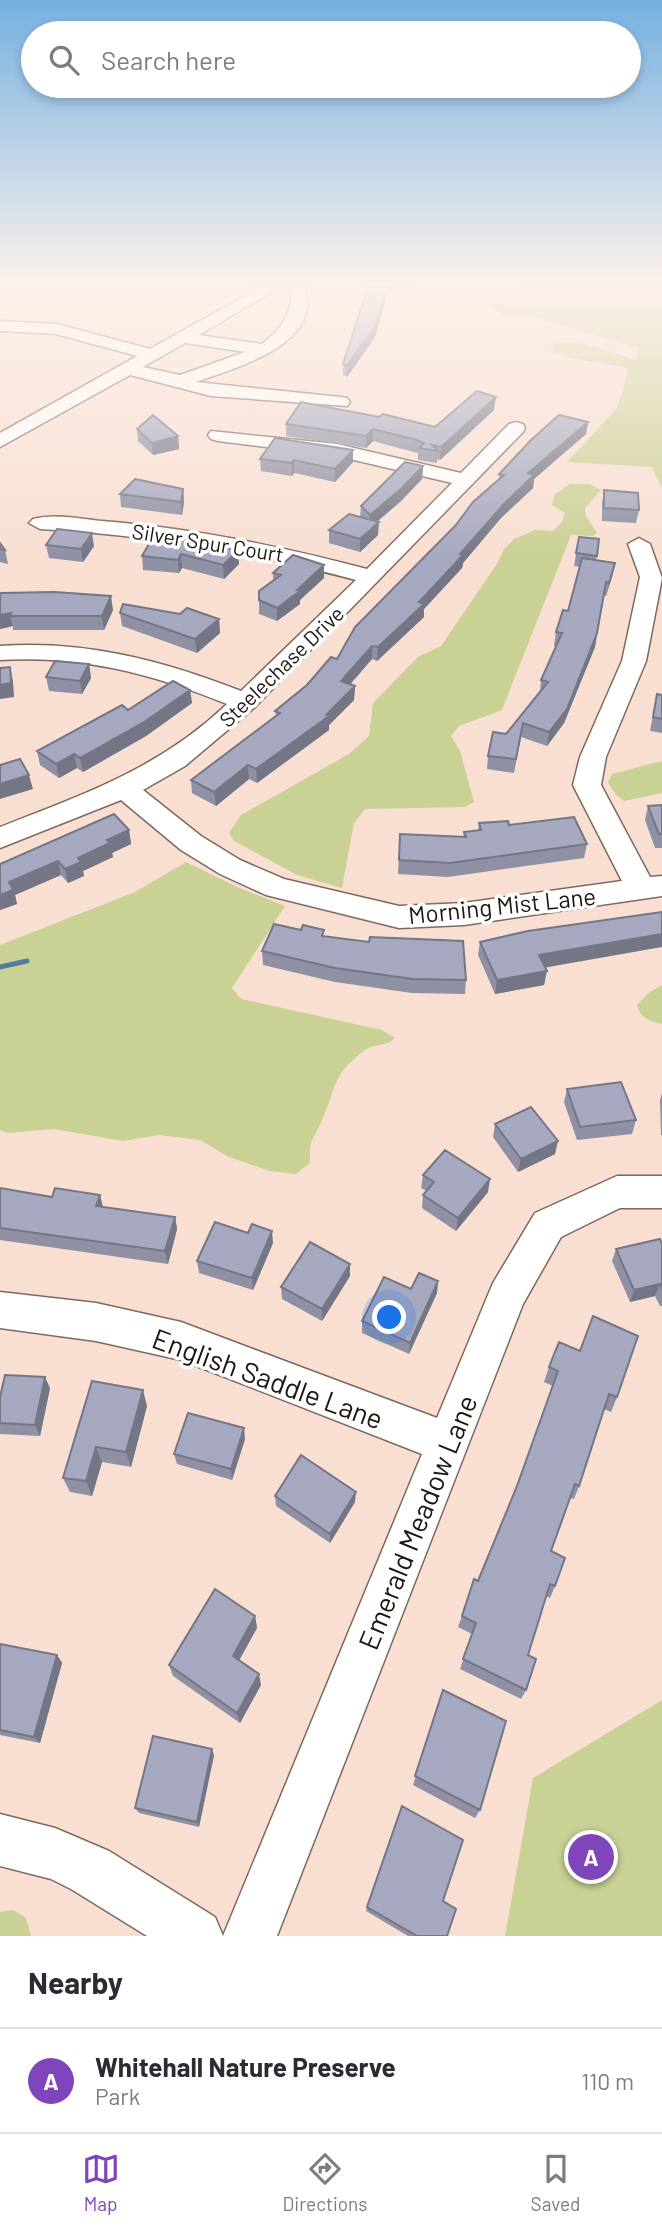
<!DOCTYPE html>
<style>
:root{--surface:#fff;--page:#f7f7f7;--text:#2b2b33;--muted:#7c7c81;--line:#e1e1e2;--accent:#7f46bc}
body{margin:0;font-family:Barlow,sans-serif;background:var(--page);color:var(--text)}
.you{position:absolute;left:390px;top:1318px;width:24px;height:24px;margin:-18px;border:5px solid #fff;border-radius:50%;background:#1a73e8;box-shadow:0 0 0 10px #1a73e833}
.badge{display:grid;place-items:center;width:46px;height:46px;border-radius:50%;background:var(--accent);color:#fff;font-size:23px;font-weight:700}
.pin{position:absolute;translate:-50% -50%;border:4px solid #fff;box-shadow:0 2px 7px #0006}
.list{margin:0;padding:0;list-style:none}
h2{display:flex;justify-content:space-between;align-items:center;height:91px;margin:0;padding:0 28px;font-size:30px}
h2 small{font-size:23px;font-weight:400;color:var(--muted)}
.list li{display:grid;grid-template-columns:46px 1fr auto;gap:21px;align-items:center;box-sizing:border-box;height:105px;padding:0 28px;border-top:2px solid var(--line)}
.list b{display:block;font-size:26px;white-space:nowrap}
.list p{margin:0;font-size:23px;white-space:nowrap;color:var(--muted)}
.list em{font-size:23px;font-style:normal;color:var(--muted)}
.icon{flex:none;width:38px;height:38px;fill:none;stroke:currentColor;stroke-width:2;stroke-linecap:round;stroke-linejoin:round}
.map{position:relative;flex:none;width:662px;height:1936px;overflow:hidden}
.search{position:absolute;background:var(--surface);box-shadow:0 4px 10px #0003;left:21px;right:21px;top:21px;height:77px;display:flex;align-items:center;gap:18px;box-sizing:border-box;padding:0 24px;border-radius:38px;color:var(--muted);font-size:26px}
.sheet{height:196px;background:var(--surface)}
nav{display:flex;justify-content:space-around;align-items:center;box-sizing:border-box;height:98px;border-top:2px solid var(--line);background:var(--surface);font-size:19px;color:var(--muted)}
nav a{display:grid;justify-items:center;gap:4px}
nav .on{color:var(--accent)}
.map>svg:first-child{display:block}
</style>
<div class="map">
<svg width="662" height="1936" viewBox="0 0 662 1936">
<rect width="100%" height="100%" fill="#f8dfd2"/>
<!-- green -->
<path fill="#cad195" d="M523,287H662V488L652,467L567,462L617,408L628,371L623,367L571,358L553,351L551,345C576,336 611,353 636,360L638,348L533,317H507L477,300L482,290L511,295Z
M570,484H590L601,490L585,508L586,516L597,533L593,536L571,535L502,710L459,726L451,736L460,751L474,802L465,807L365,809L354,823L342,888L297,875L234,841L229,833L241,815L349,754L369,736L373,703L418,657L441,646L497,564L504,549L514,539L535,530L553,531L562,522L565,513L552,505L555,494Z
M662,761V793L624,801L616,795L608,782L612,774Z
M186,862L239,888L285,906L232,988L241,999L382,1030L395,1038C386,1047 375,1043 365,1050C333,1074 337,1084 323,1118C314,1140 309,1136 310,1163L296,1174L270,1171L229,1157L200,1140L159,1135L123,1141L54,1129L7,1133L0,1130V945L135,892Z
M662,985V1024C649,1021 641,1019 637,1005L648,993Z
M662,1700V1936H505L533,1778Z
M13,1910L26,1918L31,1936H0V1912Z"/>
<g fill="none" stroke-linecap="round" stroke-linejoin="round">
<!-- stream -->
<path stroke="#537d9a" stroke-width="5" d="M0,967L27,961"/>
<!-- minor casing -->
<g stroke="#7f695e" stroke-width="3">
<path id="minor" d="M261,287H280L199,335L262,344C281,329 295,311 290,287H304C325,345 234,368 196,382L341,397L347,398L350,402L347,406L211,396L130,375L0,447V433L137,356L56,334L0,331V321L57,324L150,349ZM185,343L245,352L180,375L143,367Z
M516,422L523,424L525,428L523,432L255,707L185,766L143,790L201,836L240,860L284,879L399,906L464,903L622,881L573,785L580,757L622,661L640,577L628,544L639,538L650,544L662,578L646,661L606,757L601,785L650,877L662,876V896L464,925L399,928L266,895L220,874L181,850L121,800L0,848V827C85,794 160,768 227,704C153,674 81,655 0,660V646C84,640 162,660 241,691L356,580C252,552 148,535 40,529L29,523L33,519C54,513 81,519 102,521C192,528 280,546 367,569L452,483L337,456L218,441L211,439L208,435L211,431L337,444L461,473L509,424Z
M617,1176H662V1208H620L561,1237L523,1304L277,1936H147L71,1889L51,1879L0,1866V1814L55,1828L109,1851L215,1917L223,1936L422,1454L181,1360L96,1341L0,1328V1292L96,1303L181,1322L437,1418L493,1283L535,1213Z"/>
</g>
<!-- minor -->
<use href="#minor" fill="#fff" fill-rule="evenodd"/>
</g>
<!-- wall -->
<path fill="#8f90a4" d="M368,287H411L409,290L388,292L375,337L347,377L343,375V364Z
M494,410L440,460L437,459V463L418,460V453H417L373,441L366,448L286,436V424L435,427Z
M588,422L586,434L534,479L533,488L501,518L463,563L462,568L424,609V617L377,661L372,659L350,684L355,686L354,700L329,725V730L257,783L249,779L216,806L192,793L191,780L276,716L275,711L337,659L455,526L499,480V474Z
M137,429L178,436L179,449L153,455L138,441Z
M353,450V462L335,482L294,473L292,476L261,471L260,459Z
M423,466L422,479L401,501L377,522L378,535L360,552L329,543V530L360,517L361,506Z
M183,489L184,502L182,515L121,507L120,494Z
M604,490L639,510L636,523L602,521V503Z
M153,537L239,564L224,579L182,568L179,573L143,570L142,556Z
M579,537L597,556L596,560L615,563L606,596H604L595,647L564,723L547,746L521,737L514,773L487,769L488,756L540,692L541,680L557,646H554L556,632L568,611L580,567L574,566Z
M0,543L5,550L8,564L0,562Z
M46,545L94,546L83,562L49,558Z
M273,573L324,578L300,600V604L277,621L259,614V591L273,581Z
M0,593L113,610L104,630H13V626L0,629Z
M120,613L180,614L219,619L220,633L197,653L122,626Z
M89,664L91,678L82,694L49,691L46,677Z
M190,690L192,703L146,736L83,772L77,768L59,778L40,765L37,751L128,710Z
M657,694L662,695V733L650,731Z
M662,805V848H655L645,820L648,806Z
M479,823L509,825L587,844L584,858L448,877L398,874L400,834L463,837L464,832L478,831Z
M129,830L131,844L112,853L113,857L83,871L84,876L68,883L61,875L15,895L17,904L0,910V864Z
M324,936L466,980L465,994L412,993L335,982L263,965L262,951Z
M480,942L545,968L544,985L495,994L478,955Z
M567,1089L636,1120L632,1134L577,1140L564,1102Z
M662,1093V1135H661L660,1100Z
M495,1124L555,1154L518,1172L493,1137Z
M423,1175L488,1192L456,1231L422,1208L423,1195L427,1191L421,1188Z
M0,1188L52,1197L100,1195L103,1207L175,1217L177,1229L168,1264L0,1240Z
M273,1243L253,1290L199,1273L197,1261Z
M662,1244V1306H660L655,1296L630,1302L612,1261L616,1249Z
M350,1264V1276L322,1321L282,1299L281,1287Z
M438,1281L437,1293L409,1354L362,1333V1321L411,1289Z
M549,1367L617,1397L611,1412L604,1409L579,1486L574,1499L570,1498L551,1551L555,1586L550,1598L546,1596L528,1655L526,1690L521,1699L460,1669L472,1634L458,1627L462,1616L478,1581L517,1486L553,1386L544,1382Z
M92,1381L147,1406L131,1467L102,1462L92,1496L70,1492L63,1478Z
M50,1388L40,1436L0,1434V1397Z
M245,1439L232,1480L177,1464L174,1454Z
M275,1496L355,1502L330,1543L276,1506Z
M255,1616L257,1628L239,1661L261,1685L240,1723L173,1676L169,1665Z
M0,1644L57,1655L62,1663L40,1743L0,1735Z
M443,1690L480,1810L475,1818L413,1785Z
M214,1755L199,1827L139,1813L135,1808Z
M443,1901L447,1936H408L366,1911L367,1907Z"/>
<!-- shaded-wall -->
<path fill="#747686" d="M387,287H389L388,292L375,337L347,377V365Z
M496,397L494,410L440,460L441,447Z
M588,422L586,434L534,479L533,488L501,518L463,563L462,568L424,609V617L377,661L378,647L419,602L460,554L528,473Z
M373,429V441L366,448V436Z
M178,436L179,449L153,455L152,443Z
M353,450V462L335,482V469Z
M294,460V473L292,476V463Z
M423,466L422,479L401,501L369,528L370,515Z
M183,489L184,502L182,515L181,502Z
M379,522L378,535L360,552V539Z
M92,533L94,546L83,562L81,549Z
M238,551L239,564L224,579L223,565Z
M181,554L182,568L179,573L178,560Z
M615,563L612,577L606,596L609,583Z
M324,565V578L300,600V604L277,621V608Z
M111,596L113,610L104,630L102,616Z
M11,613L10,616L13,626L0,629V615Z
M219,619L220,633L197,653L195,639Z
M597,633L595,647L564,723L547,746L549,732Z
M372,646V659L341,695V681Z
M89,664L91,678L82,694L80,681Z
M10,667L13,681L14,697L0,699V685Z
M355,686L354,700L329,725V730L257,783L256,769L326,715Z
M190,690L192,703L146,736L83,772L80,758Z
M74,754L77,768L59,778L56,764Z
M248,765L249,779L216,806L214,792Z
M29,775L33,789L0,799V784Z
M129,830L131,844L112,853L113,857L83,871L84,876L68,883L65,869L78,858L107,840Z
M58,861L61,875L15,895L17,904L0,910V895L9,882Z
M662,934V947L537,969L539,955Z
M547,971L544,985L495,994L497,980Z
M558,1141L555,1154L518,1172L521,1159Z
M490,1179L488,1192L456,1231L458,1218Z
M100,1195L103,1208L96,1206Z
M175,1217L177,1229L168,1264L165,1251Z
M272,1231L273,1243L253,1290L252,1278Z
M350,1264V1276L322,1321V1309Z
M438,1281L437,1293L409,1354L410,1343Z
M660,1284L655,1296L630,1302L634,1290Z
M45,1377L50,1388L40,1436L35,1425Z
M143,1390L147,1406L131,1467L126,1452Z
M244,1428L245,1439L232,1480L231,1469Z
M96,1447L102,1462L92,1496L86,1481Z
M356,1492L355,1502L330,1543V1534Z
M255,1616L257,1628L235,1667L233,1656Z
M57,1655L62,1663L40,1743L34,1737Z
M259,1674L261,1685L240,1723L237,1713Z
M212,1749L214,1755L199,1827L197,1822Z"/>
<!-- building -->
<path fill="#a6a8bf" stroke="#747686" stroke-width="2" d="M368,287H387L376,325L347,365L343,364Z
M477,391L496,397L441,447L432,445L438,451L419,448L424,443L417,440L373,429L366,436L286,424L301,402L379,417L383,414L435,427Z
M153,415L178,436L152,443L137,429Z
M559,415L588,422L528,473L534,475L503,505L460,554L463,555L419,602L424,604L378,647L372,646L341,681L355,686L326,715L329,716L256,769L248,765L214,792L191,780L280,713L275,711L307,685L331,657L337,659L355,627L455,526L473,502L504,475L499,474L532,439Z
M275,438L353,450L335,469L294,460L292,463L260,459Z
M405,462L423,466L402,488L370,515L361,506Z
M135,479L183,489L181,502L120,494Z
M604,490L638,493L639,510L604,508Z
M349,514L379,522L360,539L329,530Z
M57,529L92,533L81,549L46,545Z
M153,537L203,542L238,551L223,565L181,554L178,560L142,556Z
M579,537L599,539L597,556L576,553Z
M0,543L5,550L0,549Z
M293,555L324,565L297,590L300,591L277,608L259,600V591L281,575L273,573Z
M582,558L615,563L609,583L606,582L597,633L567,709L549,732L523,723L516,759L488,756L493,732L506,734L548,682L541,680L562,633L556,632L563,610L568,611Z
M54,592L111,596L102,616H10L11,613L0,615V593Z
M123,604L180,614L187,608L219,619L195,639L120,613Z
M55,661L89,664L80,681L46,677Z
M10,667L11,683L0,685V668Z
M173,681L190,690L144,722L80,758L74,754L56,764L37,751L122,705L128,710Z
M657,694L662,695V719L653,717Z
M20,759L29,775L0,784V765Z
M662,805V834H659L648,806Z
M114,814L129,830L107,840L110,843L78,858L81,862L65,869L58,861L9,882L13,890L0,895V864Z
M574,817L587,844L450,863L399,860L400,834L466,837L464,832L481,830L479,823L508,821L509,825Z
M662,912V934L539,955L547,971L497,980L480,942L528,931Z
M274,924L301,930L303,925L324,930L322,936L369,942L370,937L463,941L466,980L413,979L335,968L262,951Z
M621,1082L636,1120L580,1127L567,1089Z
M531,1107L558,1141L521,1159L495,1124Z
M445,1150L490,1179L458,1218L423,1195L434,1182L423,1175Z
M0,1188L52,1197L55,1188L100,1195L96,1206L175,1217L165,1251L0,1228Z
M215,1222L248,1233L252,1224L272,1231L252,1278L197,1261Z
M660,1239L662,1244V1288L660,1284L634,1290L616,1249Z
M310,1242L350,1264L322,1309L281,1287Z
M419,1273L438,1281L410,1343L362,1321L384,1277L411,1289Z
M593,1316L638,1336L617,1397L609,1394L579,1486L575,1484L551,1551L565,1558L555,1586L550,1584L528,1655L536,1659L526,1690L463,1659L476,1623L462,1616L474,1579L478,1581L517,1486L558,1371L549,1367L559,1342L580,1351Z
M5,1375L45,1377L35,1425L0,1423V1397Z
M92,1381L143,1390L126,1452L96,1447L86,1481L63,1478Z
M188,1413L244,1428L231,1469L174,1454Z
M301,1455L356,1492L330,1534L275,1496Z
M215,1589L255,1616L233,1656L259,1674L237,1713L169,1665Z
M0,1644L57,1655L34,1737L0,1730Z
M443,1690L506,1721L480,1810L415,1776Z
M153,1736L212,1749L197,1822L135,1808Z
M402,1806L463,1840L443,1901L456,1909L447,1936H417L367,1907Z"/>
<!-- sky -->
<linearGradient id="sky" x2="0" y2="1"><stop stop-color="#75b0e0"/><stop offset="0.51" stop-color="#fcf1eb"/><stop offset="1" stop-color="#fcf1eb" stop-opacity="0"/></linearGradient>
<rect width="662" height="558" fill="url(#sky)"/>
<g text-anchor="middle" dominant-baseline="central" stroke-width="7" stroke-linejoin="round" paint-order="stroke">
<!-- far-street labels -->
<g font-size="21" fill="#1f1611" stroke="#fff">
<text transform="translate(208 542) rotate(9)">Silver Spur Court</text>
<text transform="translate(281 666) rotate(-44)">Steelechase Drive</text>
</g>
<!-- street labels -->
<g font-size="24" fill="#1f1611" stroke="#fff">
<text transform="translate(502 905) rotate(-6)">Morning Mist Lane</text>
</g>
<!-- near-street labels -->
<g font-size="28" fill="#1f1611" stroke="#fff">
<text transform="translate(268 1378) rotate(20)">English Saddle Lane</text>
<text transform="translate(417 1522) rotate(-68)">Emerald Meadow Lane</text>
</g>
</g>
</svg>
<div class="you"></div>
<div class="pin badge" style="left:591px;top:1857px">A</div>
<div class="search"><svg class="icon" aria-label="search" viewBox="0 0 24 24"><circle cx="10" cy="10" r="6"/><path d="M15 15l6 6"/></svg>Search here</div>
</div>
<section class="sheet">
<h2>Nearby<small></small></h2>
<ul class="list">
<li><span class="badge">A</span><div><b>Whitehall Nature Preserve</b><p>Park</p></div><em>110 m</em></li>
</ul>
</section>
<nav>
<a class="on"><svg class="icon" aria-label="map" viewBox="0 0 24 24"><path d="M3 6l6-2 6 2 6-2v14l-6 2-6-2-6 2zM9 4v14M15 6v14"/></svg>Map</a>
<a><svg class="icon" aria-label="directions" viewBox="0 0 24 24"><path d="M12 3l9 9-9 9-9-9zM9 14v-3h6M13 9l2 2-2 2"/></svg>Directions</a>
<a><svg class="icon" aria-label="saved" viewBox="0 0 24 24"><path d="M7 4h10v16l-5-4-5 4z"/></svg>Saved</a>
</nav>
